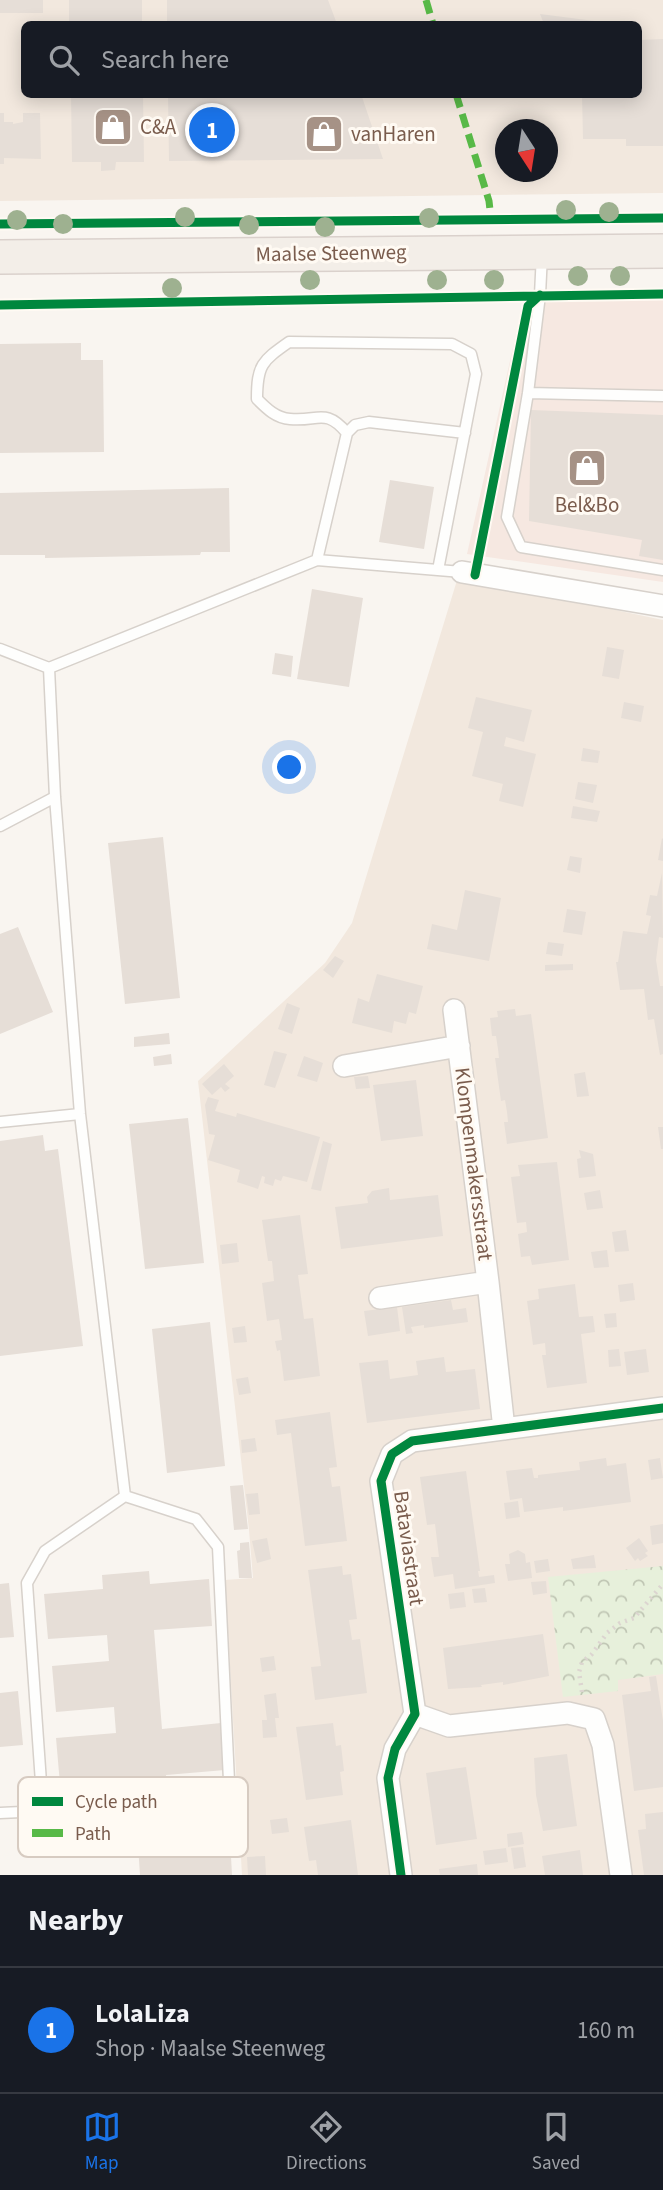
<!DOCTYPE html>
<meta charset="utf-8">
<style>
:root{--surface:#171b24;--page:#242831;--text:#f1f3f6;--muted:#9ea1a6;--line:#363941;--accent:#1a73e8}
body{margin:0;font-family:"Source Sans 3",sans-serif;background:var(--page);color:var(--text)}
.compass{position:absolute;left:495px;top:119px;width:63px;height:63px;border-radius:50%;background:var(--surface);box-shadow:0 4px 18px #0003;rotate:168deg}
.you{position:absolute;left:290px;top:768px;width:24px;height:24px;margin:-18px;border:5px solid #fff;border-radius:50%;background:#1a73e8;box-shadow:0 0 0 10px #1a73e833}
.badge{display:grid;place-items:center;width:46px;height:46px;border-radius:50%;background:var(--accent);color:#fff;font-size:23px;font-weight:700}
.pin{position:absolute;translate:-50% -50%;border:4px solid #fff;box-shadow:0 2px 7px #0006}
.list{margin:0;padding:0;list-style:none}
h2{display:flex;justify-content:space-between;align-items:center;height:91px;margin:0;padding:0 28px;font-size:30px}
h2 small{font-size:23px;font-weight:400;color:var(--muted)}
.list li{display:grid;grid-template-columns:46px 1fr auto;gap:21px;align-items:center;box-sizing:border-box;height:126px;padding:0 28px;border-top:2px solid var(--line)}
.list b{display:block;font-size:26px;white-space:nowrap}
.list p{margin:0;font-size:23px;white-space:nowrap;color:var(--muted)}
.list em{font-size:23px;font-style:normal;color:var(--muted)}
.icon{flex:none;width:38px;height:38px;fill:none;stroke:currentColor;stroke-width:2;stroke-linecap:round;stroke-linejoin:round}
.map{position:relative;flex:none;width:663px;height:1875px;overflow:hidden}
.search{position:absolute;background:var(--surface);box-shadow:0 4px 18px #0003;left:21px;right:21px;top:21px;height:77px;display:flex;align-items:center;gap:18px;box-sizing:border-box;padding:0 24px;border-radius:10px;color:var(--muted);font-size:26px}
.sheet{height:217px;background:var(--surface)}
nav{display:flex;justify-content:space-around;align-items:center;box-sizing:border-box;height:98px;border-top:2px solid var(--line);background:var(--surface);font-size:19px;color:var(--muted)}
nav a{display:grid;justify-items:center;gap:4px}
nav .on{color:var(--accent)}
.map>svg:first-child{display:block}
</style>
<div class="map">
<svg width="663" height="1875" viewBox="0 0 663 1875">
<defs>
<pattern id="forest-crowns" width="20" height="18" patternUnits="userSpaceOnUse" patternTransform="scale(1.75)"><rect width="20" height="18" fill="#e7f0db"/><path d="M2 6a3 3 0 1 1 6 0M12 15a3 3 0 1 1 6 0" fill="none" stroke="#c0c6b4"/></pattern>
</defs>
<rect width="100%" height="100%" fill="#f9f5f0"/>
<!-- residential -->
<path fill="#f2e8de" fill-rule="evenodd" d="M0,0H663V193L0,201ZM24,24H638V94H24ZM505,130H548V172H505Z
M458,577L663,620V1875H242L225,1580L253,1578L249,1530L198,1081L325,963L352,923Z"/>
<!-- commercial -->
<path fill="#f6e8e1" d="M663,296V582L467,554L524,298Z"/>
<!-- forest -->
<path fill="url(#forest-crowns)" d="M663,1566V1674L618,1680V1691L563,1697L548,1577Z"/>
<!-- building -->
<path fill="#e6ded7" d="M0,0H43V13H0Z
M69,0H142V24H69Z
M167,0H328L337,24H167Z
M540,14L610,23V24H544Z
M663,39V146H626V139H583L582,94H639V40Z
M71,94H143L144,162H116L115,170L101,171V162H72Z
M168,94H361L383,159L169,161Z
M0,113H4V122H13V124L23,122V113H40L41,159L4,158V164H0Z
M81,343V360H103L104,452L0,453V344Z
M531,410L663,415V560L639,556L642,540L529,521Z
M390,480L434,487L424,549L379,542Z
M229,488L230,552H201L200,555L45,558V555H0V493Z
M312,589L363,598L349,687L297,679Z
M607,647L624,650L619,679L602,676Z
M275,653L293,656L291,677L272,674Z
M476,697L532,710L524,742L506,737L504,746L536,754L523,807L499,801L503,784L472,776L483,732L468,728Z
M624,702L644,706L641,722L621,718Z
M583,748L600,751L598,763L581,761Z
M578,782L597,785L593,803L575,799Z
M573,806L600,811L597,822L571,818Z
M163,837L180,998L125,1004L108,843Z
M662,838L663,839V861L658,860Z
M570,856L582,858L580,873L567,870Z
M662,873L663,938L659,937L656,960L660,986H663V1054L660,1055L654,1019L648,1020L644,989L620,990L616,962H618L623,931L647,934L651,916L646,915L650,895L657,896Z
M465,890L501,898L489,961L427,949L432,924L457,930Z
M567,909L586,912L582,935L563,932Z
M18,927L53,1012L0,1034V934Z
M548,942L564,944L562,956L546,954Z
M335,956L344,961L333,978L323,970Z
M573,964V970L545,971V965Z
M377,974L423,986L416,1014L409,1012L406,1024L394,1021L392,1033L352,1023L358,998L369,1002Z
M287,1003L300,1008L292,1034L278,1029Z
M515,1009L516,1016L531,1014L548,1138L507,1144L504,1122H508L507,1112L505,1100L501,1101L495,1058H499L498,1049L496,1036H492L490,1018L498,1017L497,1011Z
M169,1033L170,1044L134,1047V1037Z
M274,1051L287,1054L275,1088L264,1085Z
M171,1054L172,1064L154,1066L153,1057Z
M304,1056L323,1063L317,1082L297,1076Z
M224,1064L234,1076L225,1084L230,1088L225,1092L221,1087L212,1095L202,1084Z
M585,1072L589,1096L577,1097L574,1074Z
M368,1076L370,1088L356,1089L354,1077Z
M416,1080L423,1136L381,1141L373,1085Z
M208,1097L219,1100L215,1111L236,1117L237,1113L320,1137L307,1182L283,1176L281,1181L275,1179L273,1186L264,1183L265,1177L262,1176L258,1189L237,1182L240,1170L208,1160L215,1135L209,1134L205,1105Z
M188,1118L204,1263L145,1269L129,1124Z
M658,1127H663V1149H661Z
M43,1135L45,1151L58,1149L83,1346L0,1356V1141Z
M323,1141L332,1144L321,1191L311,1189Z
M579,1150L593,1154L596,1176L579,1178L577,1159L581,1158Z
M557,1162L569,1260L532,1265L530,1256L521,1257L518,1234L527,1232L526,1222L517,1223L511,1177L520,1176L518,1165Z
M389,1188L390,1200L438,1195L443,1236L341,1249L335,1207L368,1203L367,1197L372,1191Z
M600,1190L603,1208L587,1210L584,1193Z
M300,1215L308,1274L298,1275L304,1319L313,1318L320,1376L284,1381L280,1350L277,1351L275,1341L282,1340L279,1319L267,1321L262,1283L274,1281L272,1261H268L262,1220Z
M626,1230L629,1251L615,1252L612,1232Z
M237,1243L239,1262L222,1264L220,1245Z
M607,1250L609,1267L594,1268L591,1252Z
M633,1283L635,1300L620,1302L618,1285Z
M575,1284L579,1317L593,1316L595,1332L581,1334L587,1383L547,1388L542,1355H546L545,1343L533,1345L527,1301L539,1299L538,1289Z
M451,1300L453,1310L466,1308L468,1322L424,1328V1325L411,1327L413,1333L406,1334L402,1307Z
M397,1307L400,1331L368,1336L364,1311Z
M616,1313L617,1327L606,1328L604,1314Z
M210,1322L225,1466L167,1473L152,1329Z
M245,1326L247,1342L234,1343L232,1328Z
M619,1349L621,1366L609,1367L608,1350Z
M646,1349L649,1372L627,1375L624,1352Z
M444,1357L446,1372L475,1369L480,1409L367,1423L359,1363L388,1360L390,1379L418,1375L416,1361Z
M248,1377L251,1393L239,1395L236,1379Z
M330,1412L337,1467L329,1468L332,1487L340,1486L347,1541L305,1546L291,1433L277,1435L275,1420Z
M255,1438L257,1451L242,1453L241,1440Z
M606,1458L607,1466L626,1463L631,1502L563,1511V1507L524,1512L522,1498L510,1500L506,1471L532,1468L534,1478H538V1475L580,1470L579,1462Z
M660,1458L663,1478L651,1480L648,1460Z
M466,1471L480,1571H478L479,1577L494,1575L495,1583L455,1589L453,1574L434,1577L431,1557H439L435,1524L427,1525L420,1477Z
M243,1485L248,1529L234,1530L230,1486Z
M258,1493L260,1514L249,1515L246,1494Z
M518,1501L520,1517L506,1519L504,1503Z
M663,1524V1543L652,1545L650,1526Z
M267,1538L271,1559L257,1563L252,1541Z
M639,1538L648,1551L645,1553L648,1556L640,1561L638,1558L635,1561L626,1548Z
M249,1542L252,1578H239L237,1551L240,1550V1543Z
M518,1550L525,1554L526,1563L530,1562L532,1578L508,1581L505,1564H510L509,1554Z
M594,1555L596,1568L573,1569L571,1559Z
M548,1559L550,1571L536,1573L534,1561Z
M342,1566L343,1575L351,1574L357,1619L349,1620L352,1640L360,1639L367,1693L315,1700L311,1667L321,1666L308,1570Z
M149,1571L150,1584L209,1579L212,1626L154,1630L162,1729L221,1723L225,1770L166,1775L167,1788L121,1792L120,1779L60,1784L56,1738L116,1733L114,1707L56,1712L52,1666L109,1661L107,1635L48,1639L44,1594L103,1589L102,1575Z
M546,1581L547,1593L533,1595L531,1582Z
M9,1583L14,1637L0,1638V1584Z
M485,1588L487,1602L474,1603L472,1589Z
M464,1592L466,1607L450,1609L448,1594Z
M543,1634L549,1676L503,1685V1682L481,1685L482,1687L448,1689L443,1648Z
M274,1656L276,1670L262,1672L260,1658Z
M656,1676L663,1721V1787L634,1791L622,1695L651,1691L649,1677Z
M18,1691L23,1745L0,1747V1693Z
M276,1693L279,1718H275L277,1737L263,1738L262,1720H267L264,1695Z
M333,1723L336,1746L341,1745L344,1771L340,1772L343,1795L306,1800L296,1727Z
M567,1754L577,1826L543,1831L536,1795L534,1758Z
M466,1767L477,1839L436,1845L426,1773Z
M663,1812V1875H644L638,1830L646,1829L645,1814Z
M287,1818L289,1832L272,1834L270,1820Z
M351,1820L358,1875H318L316,1860L309,1861L304,1827Z
M522,1832L524,1844L508,1847L507,1834Z
M230,1838L232,1875H140L138,1845Z
M523,1847L526,1867L514,1869L511,1848Z
M506,1848L508,1862L485,1865L483,1851Z
M580,1850L583,1875H545L542,1856Z
M265,1856L266,1875H248L247,1857Z
M477,1864L478,1875H440L439,1869Z"/>
<g fill="none" stroke-linecap="round" stroke-linejoin="round">
<!-- service casing -->
<g stroke="#d7d1cb" stroke-width="13">
<path id="service" d="M542,254L540,295L528,393L507,517L521,547L663,570
M528,393L663,396
M347,433C325,407 318,422 290,419C276,418 267,409 257,399C257,365 262,361 289,342L452,344L471,354L476,374L438,570
M317,560L347,433L355,425L369,422L465,433
M0,649L49,668
M0,826L55,797
M0,1122L80,1114
M43,1811L230,1802L218,1547L196,1519L125,1496
M0,1813L43,1811L27,1583L45,1551L125,1496L80,1114L55,797L49,668L317,560L462,572"/>
</g>
<!-- minor casing -->
<g stroke="#d7d1cb" stroke-width="24">
<path id="minor" d="M462,572L663,606
M454,1010L488,1282L504,1429
M344,1066L459,1046
M380,1298L488,1282
M415,1714L449,1726L568,1713L594,1719L603,1745L621,1875
M401,1875L388,1778L395,1749L415,1714L381,1481L392,1454L412,1441L663,1408"/>
</g>
<!-- primary casing -->
<g stroke="#dad1cc" stroke-width="36">
<path id="primary" d="M0,257L663,251"/>
</g>
<!-- path -->
<path stroke="#dcd5d0" stroke-width="4.5" stroke-dasharray="2 5" stroke-linecap="butt" d="M582,1692L579,1672L582,1662L592,1654L607,1633L620,1623L634,1618L663,1584"/>
<!-- service -->
<use href="#service" stroke="#fefefd" stroke-width="10"/>
<!-- minor -->
<use href="#minor" stroke="#fefefd" stroke-width="21"/>
<!-- primary -->
<use href="#primary" stroke="#f3eee8" stroke-width="33"/>
<!-- quiet -->
<path stroke="#58b947" stroke-width="7" stroke-dasharray="14 7" stroke-linecap="butt" d="M426,0L433,24
M456,94L489,201L491,219"/>
<!-- cycleway casing -->
<g stroke="#fffaf3" stroke-width="13">
<path id="cycleway" d="M0,224L663,218
M0,305L663,294
M475,575L528,306L540,295
M401,1875L388,1778L395,1749L415,1714L381,1481L392,1454L412,1441L663,1408"/>
</g>
<!-- cycleway -->
<use href="#cycleway" stroke="#00873e" stroke-width="9"/>
</g>
<!-- trees -->
<g fill="#9eb190">
<circle cx="566" cy="210" r="10"/>
<circle cx="609" cy="212" r="10"/>
<circle cx="185" cy="217" r="10"/>
<circle cx="429" cy="218" r="10"/>
<circle cx="17" cy="220" r="10"/>
<circle cx="63" cy="224" r="10"/>
<circle cx="249" cy="225" r="10"/>
<circle cx="325" cy="227" r="10"/>
<circle cx="578" cy="276" r="10"/>
<circle cx="620" cy="276" r="10"/>
<circle cx="310" cy="280" r="10"/>
<circle cx="437" cy="280" r="10"/>
<circle cx="494" cy="280" r="10"/>
<circle cx="172" cy="288" r="10"/>
</g>
<!-- icons -->
<defs>
<g id="shop-square" transform="scale(2.0125)"><rect x="-9" y="-9" width="18" height="18" rx="4" fill="#a69286" stroke="#fffaf3"/><path d="M-5-2.5h2.3a2.7 3.5 0 0 1 5.4 0H5L5.5 6h-11ZM-1.5-2.5h3a1.5 2.3 0 0 0-3 0Z" fill="#fff"/></g>
</defs>
<g fill-rule="evenodd">
<use href="#shop-square" x="113" y="127"/>
<use href="#shop-square" x="324" y="134"/>
<use href="#shop-square" x="587" y="468"/>
</g>
<g text-anchor="middle" dominant-baseline="central" stroke-width="6" stroke-linejoin="round" paint-order="stroke">
<!-- poi labels -->
<g font-size="21" fill="#7a5c4d" stroke="#fffaf3" text-anchor="start">
<text x="140" y="127">C&amp;A</text>
<text x="351" y="134">vanHaren</text>
<text x="587" y="505" text-anchor="middle">Bel&amp;Bo</text>
</g>
<!-- street labels -->
<g font-size="21" fill="#7a5c4d" stroke="#fffaf3">
<text transform="translate(331 253) rotate(-1)">Maalse Steenweg</text>
<text transform="translate(474 1164) rotate(83)">Klompenmakersstraat</text>
<text transform="translate(409 1548) rotate(82)">Bataviastraat</text>
</g>
</g>
<!-- legend -->
<rect x="18" y="1777" width="230" height="80" rx="10" fill="#fffaf3" stroke="#d7cbc1" stroke-width="2"/>
<rect x="32" y="1797" width="31" height="9" fill="#00873e"/>
<rect x="32" y="1829" width="31" height="8" fill="#58b947"/>
<g font-size="19" fill="#7a5c4d">
<text x="75" y="1808">Cycle path</text>
<text x="75" y="1840">Path</text>
</g>
</svg>
<svg class="compass" viewBox="-18 -18 36 36"><path d="M0-13l5 13h-10z" fill="#e53935"/><path d="M0 13l5-13h-10z" fill="#9ea1a6"/></svg>
<div class="you"></div>
<div class="pin badge" style="left:212px;top:130px">1</div>
<div class="search"><svg class="icon" aria-label="search" viewBox="0 0 24 24"><circle cx="10" cy="10" r="6"/><path d="M15 15l6 6"/></svg>Search here</div>
</div>
<section class="sheet">
<h2>Nearby<small></small></h2>
<ul class="list">
<li><span class="badge">1</span><div><b>LolaLiza</b><p>Shop · Maalse Steenweg</p></div><em>160 m</em></li>
</ul>
</section>
<nav>
<a class="on"><svg class="icon" aria-label="map" viewBox="0 0 24 24"><path d="M3 6l6-2 6 2 6-2v14l-6 2-6-2-6 2zM9 4v14M15 6v14"/></svg>Map</a>
<a><svg class="icon" aria-label="directions" viewBox="0 0 24 24"><path d="M12 3l9 9-9 9-9-9zM9 14v-3h6M13 9l2 2-2 2"/></svg>Directions</a>
<a><svg class="icon" aria-label="saved" viewBox="0 0 24 24"><path d="M7 4h10v16l-5-4-5 4z"/></svg>Saved</a>
</nav>
